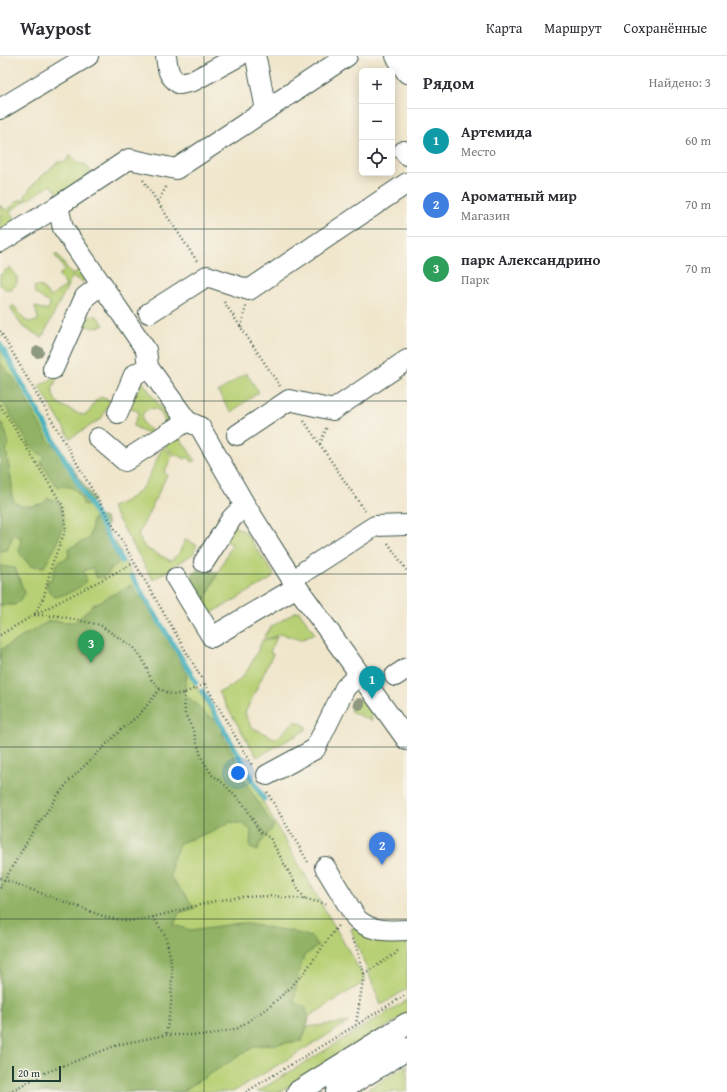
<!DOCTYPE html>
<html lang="ru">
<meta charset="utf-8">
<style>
:root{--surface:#fff;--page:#f7f7f7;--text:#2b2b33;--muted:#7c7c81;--line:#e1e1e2;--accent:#db2777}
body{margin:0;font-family:"Gentium Book Plus",serif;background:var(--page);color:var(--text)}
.controls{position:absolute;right:12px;top:12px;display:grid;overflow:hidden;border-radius:6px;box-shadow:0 2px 10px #0003}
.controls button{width:36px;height:36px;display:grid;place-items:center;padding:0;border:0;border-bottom:1px solid var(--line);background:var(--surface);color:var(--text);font:20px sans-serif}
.scale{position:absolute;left:12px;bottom:10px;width:49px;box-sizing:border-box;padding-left:4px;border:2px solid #1f3d34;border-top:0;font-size:11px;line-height:14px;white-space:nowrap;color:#1f3d34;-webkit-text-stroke:3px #f7f3e8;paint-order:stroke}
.you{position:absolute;left:238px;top:717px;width:14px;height:14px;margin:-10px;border:3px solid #fff;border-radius:50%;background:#1a73e8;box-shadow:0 0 0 6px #1a73e833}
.badge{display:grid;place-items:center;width:26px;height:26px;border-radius:50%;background:var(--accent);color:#fff;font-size:13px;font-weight:700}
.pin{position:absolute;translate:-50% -33px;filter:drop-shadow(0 1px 2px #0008)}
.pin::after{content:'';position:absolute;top:21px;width:14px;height:12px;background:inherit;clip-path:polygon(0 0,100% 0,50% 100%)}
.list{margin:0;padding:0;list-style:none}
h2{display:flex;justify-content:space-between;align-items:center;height:52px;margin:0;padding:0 16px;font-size:17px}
h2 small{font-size:13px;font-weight:400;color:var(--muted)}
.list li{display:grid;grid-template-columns:26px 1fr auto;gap:12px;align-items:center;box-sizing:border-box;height:64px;padding:0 16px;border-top:1px solid var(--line)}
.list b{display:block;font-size:15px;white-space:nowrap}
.list p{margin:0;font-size:13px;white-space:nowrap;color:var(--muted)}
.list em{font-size:13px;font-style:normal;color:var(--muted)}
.icon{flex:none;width:22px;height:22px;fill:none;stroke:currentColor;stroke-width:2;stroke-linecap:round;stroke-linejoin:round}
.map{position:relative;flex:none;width:407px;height:1036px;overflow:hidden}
header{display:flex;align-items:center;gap:24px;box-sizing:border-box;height:56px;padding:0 20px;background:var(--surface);border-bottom:1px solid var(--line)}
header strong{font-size:19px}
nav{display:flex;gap:22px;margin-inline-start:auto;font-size:14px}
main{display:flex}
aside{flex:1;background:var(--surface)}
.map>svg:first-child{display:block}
</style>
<header>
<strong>Waypost</strong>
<nav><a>Карта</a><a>Маршрут</a><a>Сохранённые</a></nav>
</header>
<main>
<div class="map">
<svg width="407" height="1036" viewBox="0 0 407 1036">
<rect width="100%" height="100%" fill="#f7f3e8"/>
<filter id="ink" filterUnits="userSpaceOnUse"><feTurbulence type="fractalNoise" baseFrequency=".025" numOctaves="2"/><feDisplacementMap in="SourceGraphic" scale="8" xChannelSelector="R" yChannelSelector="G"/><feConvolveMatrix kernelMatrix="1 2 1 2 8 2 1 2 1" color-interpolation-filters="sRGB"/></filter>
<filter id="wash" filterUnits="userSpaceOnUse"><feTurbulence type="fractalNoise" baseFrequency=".012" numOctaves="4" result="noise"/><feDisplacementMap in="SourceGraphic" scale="16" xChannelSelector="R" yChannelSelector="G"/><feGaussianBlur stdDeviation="0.9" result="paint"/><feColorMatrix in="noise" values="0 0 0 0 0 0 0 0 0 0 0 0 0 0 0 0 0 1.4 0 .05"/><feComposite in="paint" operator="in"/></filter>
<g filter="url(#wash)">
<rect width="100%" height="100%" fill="#f0e6cc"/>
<!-- green -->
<path fill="#b8d075" stroke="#6c8654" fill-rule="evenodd" d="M71,99L79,108H85L91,115L90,118L61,138L57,136L51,129L10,155L14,163V167L0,178V149L6,154L13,150L16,145L24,143C30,128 46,117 58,106H65Z
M54,198L58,199L72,219L83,211L86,217L83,226L72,221L42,282L22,270L11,253L12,250H14L26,265L32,266L37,265L38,262L35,250L44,254H48L50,248L35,237L34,231L36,230L42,231L50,241L66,230L59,219L65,214Z
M10,211L17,221V227L12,233H5L0,229V219Z
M95,259L98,261L104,269L94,272L83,269L53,331C52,336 54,343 57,346C61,350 80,359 84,359C90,358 93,348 96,344C97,343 100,342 101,341L110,345L101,363L70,382L39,330L53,322L82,265L91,260Z
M0,289L366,925L263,989L302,985L307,971L349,966L233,1036H0Z
M246,317L259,336L231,356L218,336Z
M142,325L172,368L152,379L133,370L139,356L129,351ZM151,352L159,354L164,363C161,392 126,361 151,352Z
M179,381L180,382L195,404L192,406L188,401L185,403L177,399H174L165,390Z
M164,391L173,400L171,402L164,417L167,419L138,479L145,492L171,505L179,497L185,484L197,489L193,498L153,524L111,451C145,439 146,426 160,396Z
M230,468L245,476L274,518L271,523L210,558L204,546L232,488L222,483Z
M299,555L315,578L300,584L282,578L266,583L264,581L271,571L295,556Z
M277,581L270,596L273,598L245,657L251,671L276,683L295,665L306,670V674L257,701L218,636C244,629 253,605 263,583L266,584Z
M361,643L364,644L373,657L371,665L350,655L355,645Z
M355,871C367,887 389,887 407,884V933L381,949L351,873Z
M407,944V958L280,1036H257Z
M407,1009V1034L402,1036H364Z"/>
<!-- forest -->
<path fill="#92b266" stroke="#58784d" d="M0,307L16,325L48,384L65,401L94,444L86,450L83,448C81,436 70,427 58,431L49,420L41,406L44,402L42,399L33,394L0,342Z
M0,367L3,368L9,387L6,395L12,428V440L14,446L21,450H32L44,447L48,442L59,446L64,464L57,488L44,511L30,510L19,496L21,482L14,478L7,494L0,495Z
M97,460L106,462L108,469L101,477L111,485H114C124,496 124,506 110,513L109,517L102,521L97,522L92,512L85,514L83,516C84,517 86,521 86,522C87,531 63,540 55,541C49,537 47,533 47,525L51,524L56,509L60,505L68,502L69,492L89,483C90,477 93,470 92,464Z
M0,510L15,512L25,538L15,549H0Z
M198,514L218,516L204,546C195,537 180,523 198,514Z
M131,529L146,548L164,576L175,591L178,601L187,619L184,638L196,648L206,659L215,664L222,672L223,681L233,698L241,719L262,753L274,770L259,789L258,795L250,792L251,774L243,768L230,766L210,776L180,787L172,805L171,822L195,852L179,857L174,869L191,874L241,867L290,875L312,881L318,890L304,900L298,919L294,946L306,952L309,964L302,985L255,990L181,1036H0V594L49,565L75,566L93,549Z"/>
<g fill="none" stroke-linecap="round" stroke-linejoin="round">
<!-- stream -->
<path stroke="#41b0bd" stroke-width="5" d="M0,288L122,505
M132,520L196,626
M202,635L264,743"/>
</g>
</g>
<g filter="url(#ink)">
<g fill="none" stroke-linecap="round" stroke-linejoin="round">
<!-- minor casing -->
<g stroke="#3e564b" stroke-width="22">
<path id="minor" d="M166,0C168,15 168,20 180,28L193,25L239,0
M396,0L407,17
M0,53L88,0
M266,54L347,0
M404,95L407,99
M58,150L63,172L146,294L148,311L187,365L200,371L245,449L297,531L407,684
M0,186L58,150L129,103L176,113L266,54L257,7L255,0
M149,257L207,220L249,234L407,127
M53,313L85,241L102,228
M118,357L134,319L148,311
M237,379L289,344L333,354L407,304
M98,382L125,405L187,365
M204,506L232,462L245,449
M305,515L375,470L407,469
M176,522L212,581L297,531
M395,620L407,612
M267,719L315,693L345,632L359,618
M325,811L356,862C369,876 389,875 407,874"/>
</g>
<!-- major casing -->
<g stroke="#3e564b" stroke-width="24">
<path id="major" d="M298,1036L407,968
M337,1036L407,993"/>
</g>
<!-- path -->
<path stroke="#3e564b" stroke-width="2.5" stroke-dasharray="1 3" stroke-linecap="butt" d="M143,124L197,205
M158,146L167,129
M224,246L280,330
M241,271L246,250
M0,275L252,709
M0,349L63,450L66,473L52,508L44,540L34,559
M304,365L365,455
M320,388L327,370
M388,487L407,515
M34,559L59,560L100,569L134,592L142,602L152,625L160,633L173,639L184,637L205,628
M0,579L34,559L134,507
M184,637L185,658L193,674L202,703L212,719L223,727L245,750L260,776L270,782L297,831L305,843
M267,736L308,806
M0,822L108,862L130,865L153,861L215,845L242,841L272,840L305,843L327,848
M0,832L31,779L58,739L70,724L121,674L139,659L160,633
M153,861L165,879L170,899L172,919L171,948L166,979
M352,883L356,889L364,918L356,968
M364,918L395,898L399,893
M9,1036L47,1016L120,988L166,979H210L238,972L269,951L291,931L306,914L339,868
M246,1036L407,938"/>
<!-- minor -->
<use href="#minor" stroke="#fff" stroke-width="20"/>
<!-- major -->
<use href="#major" stroke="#fff" stroke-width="22"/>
</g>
<!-- trees -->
<g fill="#8e9980">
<circle cx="38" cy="296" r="6"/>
<circle cx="359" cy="648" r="6"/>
</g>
</g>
<!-- grid -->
<path fill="none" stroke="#1f3d34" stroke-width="1" stroke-opacity="0.55" d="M204,0V1036M0,173H407M0,345H407M0,518H407M0,691H407M0,863H407"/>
</svg>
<div class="controls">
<button>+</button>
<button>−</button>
<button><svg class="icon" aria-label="locate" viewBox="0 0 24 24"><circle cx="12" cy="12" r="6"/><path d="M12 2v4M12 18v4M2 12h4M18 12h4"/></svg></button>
</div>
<div class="scale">20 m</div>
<div class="you"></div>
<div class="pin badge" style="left:372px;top:643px;background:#0f9aa8">1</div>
<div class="pin badge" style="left:382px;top:809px;background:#3f7fe0">2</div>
<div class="pin badge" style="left:91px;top:607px;background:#2e9e5b">3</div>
</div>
<aside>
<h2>Рядом<small>Найдено: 3</small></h2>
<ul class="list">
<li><span class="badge" style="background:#0f9aa8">1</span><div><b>Артемида</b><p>Место</p></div><em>60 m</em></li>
<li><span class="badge" style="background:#3f7fe0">2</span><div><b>Ароматный мир</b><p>Магазин</p></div><em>70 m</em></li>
<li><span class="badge" style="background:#2e9e5b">3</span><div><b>парк Александрино</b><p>Парк</p></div><em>70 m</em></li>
</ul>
</aside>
</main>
